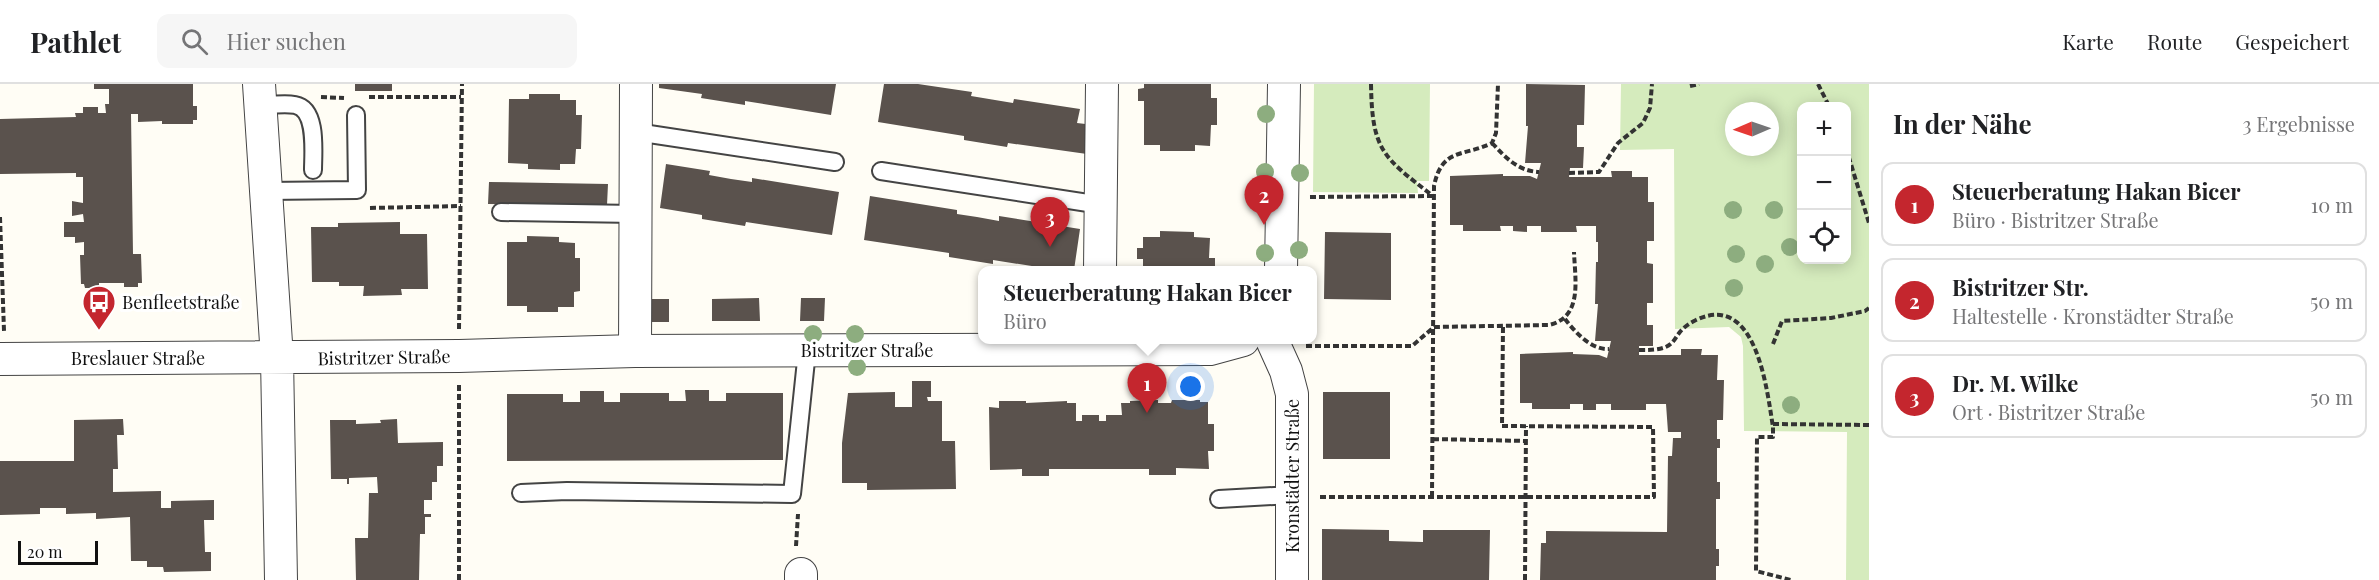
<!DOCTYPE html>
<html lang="de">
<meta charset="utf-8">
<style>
:root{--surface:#fff;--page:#f6f6f6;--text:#202124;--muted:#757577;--line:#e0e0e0;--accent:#c4262e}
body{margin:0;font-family:"Playfair Display",serif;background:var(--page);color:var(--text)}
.controls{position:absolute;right:18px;top:18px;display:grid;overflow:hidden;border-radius:12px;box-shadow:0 3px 15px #0003}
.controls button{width:54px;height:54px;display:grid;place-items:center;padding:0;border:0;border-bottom:2px solid var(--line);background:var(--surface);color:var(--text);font:30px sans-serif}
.compass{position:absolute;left:1725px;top:18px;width:54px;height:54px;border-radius:50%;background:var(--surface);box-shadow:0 3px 15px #0003;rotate:268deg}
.scale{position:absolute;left:18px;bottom:15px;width:80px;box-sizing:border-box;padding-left:6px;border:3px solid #111;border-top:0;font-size:16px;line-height:21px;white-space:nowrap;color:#111;-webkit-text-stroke:4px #fff;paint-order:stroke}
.you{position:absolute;left:1191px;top:303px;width:21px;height:21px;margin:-15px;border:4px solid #fff;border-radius:50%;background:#1a73e8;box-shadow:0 0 0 9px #1a73e833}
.badge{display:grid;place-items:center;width:39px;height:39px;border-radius:50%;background:var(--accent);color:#fff;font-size:20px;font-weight:700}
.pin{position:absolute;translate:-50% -50px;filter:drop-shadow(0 2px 3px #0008)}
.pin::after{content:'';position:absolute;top:32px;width:21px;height:18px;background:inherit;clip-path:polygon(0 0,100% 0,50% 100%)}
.popup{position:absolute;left:978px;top:182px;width:339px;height:78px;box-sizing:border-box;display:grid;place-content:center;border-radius:12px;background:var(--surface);filter:drop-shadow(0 2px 4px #0005);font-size:20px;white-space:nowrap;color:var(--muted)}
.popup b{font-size:22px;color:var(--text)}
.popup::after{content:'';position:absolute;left:50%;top:100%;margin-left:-12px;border:12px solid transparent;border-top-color:var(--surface)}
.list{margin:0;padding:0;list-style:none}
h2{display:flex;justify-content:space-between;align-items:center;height:78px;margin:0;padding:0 24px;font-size:26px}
h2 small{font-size:20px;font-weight:400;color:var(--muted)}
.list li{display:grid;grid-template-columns:39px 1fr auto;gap:18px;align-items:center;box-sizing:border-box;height:84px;margin:0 12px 12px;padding:0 12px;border:2px solid var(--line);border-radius:12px}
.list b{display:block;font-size:22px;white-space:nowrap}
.list p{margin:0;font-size:20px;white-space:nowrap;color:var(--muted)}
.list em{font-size:20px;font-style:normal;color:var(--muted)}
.icon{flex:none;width:33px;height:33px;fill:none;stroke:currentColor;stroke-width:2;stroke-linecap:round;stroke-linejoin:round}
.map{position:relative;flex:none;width:1869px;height:496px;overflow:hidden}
header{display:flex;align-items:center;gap:36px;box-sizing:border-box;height:84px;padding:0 30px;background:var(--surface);border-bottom:2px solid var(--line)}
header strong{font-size:28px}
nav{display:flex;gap:33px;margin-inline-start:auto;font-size:21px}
.search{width:420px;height:54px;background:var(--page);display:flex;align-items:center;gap:15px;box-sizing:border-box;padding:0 21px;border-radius:12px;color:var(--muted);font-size:22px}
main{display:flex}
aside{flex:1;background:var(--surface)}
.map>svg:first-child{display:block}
</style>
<header>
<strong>Pathlet</strong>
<div class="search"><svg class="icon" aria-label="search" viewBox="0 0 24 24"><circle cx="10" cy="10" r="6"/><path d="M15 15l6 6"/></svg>Hier suchen</div>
<nav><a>Karte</a><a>Route</a><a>Gespeichert</a></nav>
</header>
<main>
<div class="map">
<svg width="1869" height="496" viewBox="0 0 1869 496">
<rect width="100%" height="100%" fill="#fffdf5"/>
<!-- green -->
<path fill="#d5ebbd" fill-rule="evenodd" d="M1314,0H1430L1429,97H1417L1418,109L1313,108Z
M1621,0H1869V496H1846L1847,348L1744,347L1743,262L1741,253L1729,243L1675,245L1674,65L1620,66ZM1846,22V176H1802V22ZM1734,27H1770V63H1734Z"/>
<!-- building -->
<path fill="#5a524d" d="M94,0H193V22H197V36H193V40H162V37L138,38V30H131L133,170H141L142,199H138V203H124V199H99V204H85L84,200H81L80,171H84V158L75,159V153H64V138H84L83,130L72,132V117L83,119V93H76V89L0,90V35L76,33L75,29H83V23H98V29H106L105,20H109V5H94Z
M355,0H392V7H355Z
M659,0H836L831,31L745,17V21L701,14L702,10L659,4Z
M884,0H918L972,8L971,12L1013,19L1014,15L1080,25L1077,39L1094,41V71L1008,59L1007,63L964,56V52L878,38Z
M1144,0H1211V14H1217V41H1211L1210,62L1195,61V67H1160V61H1144V17H1138V5L1144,4Z
M1526,0L1585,1L1584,41H1577V63H1584L1583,84H1570L1569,93H1612L1611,87H1632V93H1648V118H1654V157H1647V179L1653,180V219H1647V241H1653V262H1639V271H1681V265H1702L1701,271H1718L1717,296H1724L1723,336H1717V355H1720V364H1717V398H1720V415H1716V465H1719V482H1716V496H1540L1541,459H1546V447L1667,448L1668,372H1672L1673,354H1681V348H1668L1666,320H1646V326H1611V320H1596V326H1583V320H1570V325H1532V319H1520V270L1573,268V270L1599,271L1607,274L1611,257H1595L1598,220H1595L1596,178H1598V158H1596V142H1576L1577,148H1541V142H1527V148L1513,147V142H1500L1501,147H1463V141H1450V92L1503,90V92H1530L1537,95L1541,79H1525L1528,42H1526Z
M529,10H560V16H576V31H582L581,65H576L575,80H560V86L528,85V80L508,79L509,15H529Z
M666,80L710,87L709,91L731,95L752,98V94L839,108L832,151L746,138L745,142L702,135V131L660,124Z
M489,98L608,100L607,121L488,120Z
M870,112L957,126V130L977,133L999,137V132L1080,145L1074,186H1057L993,176V180L949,173V169L864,156Z
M400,138V150H427L428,205H401L402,211L363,212L364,202H339V198H312L311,143H338V139Z
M1160,147L1194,148V153L1210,154L1209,174H1215V186H1143V175H1137V164H1143V153H1160Z
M1325,148L1391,149V216L1324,215Z
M527,152L559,153V158L575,159V174H580V207L574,208V223H558V228H527V222H507V158H527Z
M759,214L760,237H712V215Z
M801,214H825L824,237H800Z
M646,215H669V238H645Z
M912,297H931V313H927L928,317H942V357H955L956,405L867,406V399H842V359L848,309L895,308V323H912Z
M685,306H709V317H726V309H783V376L507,377V310H563V318H580V307H604V318H620V309H669V317H686Z
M1323,308H1390V375H1323Z
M1158,316V319H1171L1172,316H1200V318H1208V340H1214V367H1208L1209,385L1176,384V391H1149V385H1049V392H1022V385L990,386L989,323L999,324V317H1026V319L1067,317V319H1076V337H1082V331H1099V337H1106V331H1122L1121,319H1130V317Z
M123,335L124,351H117L118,385H113V408L161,407V424H171V417L214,416V436H204L205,468H211V487L164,488L163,483H147V477H131L130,433L96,435V429L66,430V424H40V430L0,431V377H74V336Z
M397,335L398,359L443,358V382H437V398H432V416H424V430H431V433H425V450H420L419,496H356L355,454H368L369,409H378L377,393L349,394V400H347V395H331L330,336H356V340L381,339L380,336Z
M1322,445L1389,446V457L1423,458V446H1490L1489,496H1322Z"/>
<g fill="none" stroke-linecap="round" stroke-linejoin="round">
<!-- lane casing -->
<g stroke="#444" stroke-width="20">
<path id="lane" d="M261,22C271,21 284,19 295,21C318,25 313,69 313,86
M636,48L835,78
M881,87L1101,121
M266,107L357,106L356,31
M501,128L636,130
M521,409L567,407L792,410L807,267
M1219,415L1292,411"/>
</g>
<!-- street casing -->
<g stroke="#444" stroke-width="34">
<path id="street" d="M259,0L277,274L281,496
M1100,186L1102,0
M1281,186L1284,0
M1272,256L1286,287L1292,310V496
M635,267L636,0
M0,275L459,272L635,267L1210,265L1243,256
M801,496V490"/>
</g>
<!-- path -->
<path stroke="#333" stroke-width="4" stroke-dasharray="6 3" stroke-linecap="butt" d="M1371,0C1372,67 1383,73 1433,112
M1818,0L1829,22
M1690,2L1699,0
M321,13L344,14
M369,13H461
M1492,59C1506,74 1518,87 1539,88
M1846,64L1869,139
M1569,89L1599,88L1618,59L1643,39L1650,24L1652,0
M1310,113L1434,112
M370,124L461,122
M0,133L4,247
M1565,235C1575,248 1591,266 1609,265
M459,245L462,0
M1773,260L1782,237L1831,234L1865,227L1869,224
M1306,262H1412L1434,243L1549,241C1583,233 1575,196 1574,168
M1639,266C1686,267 1665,251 1696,236C1757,207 1767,307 1773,343V353H1757L1756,487L1791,496
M1773,340L1869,341
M1433,355L1526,357
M1320,413H1654L1653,343L1502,342L1503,242
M1432,413L1434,102C1442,63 1464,73 1492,59L1496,49L1498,0
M796,462L798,430
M459,496V301
M1525,496L1526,342"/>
<!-- lane -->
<use href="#lane" stroke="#fff" stroke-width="16"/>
<!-- street -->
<use href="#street" stroke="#fff" stroke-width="32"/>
</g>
<!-- trees -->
<g fill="#8dad7f">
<circle cx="1266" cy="30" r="9"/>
<circle cx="1265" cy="88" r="9"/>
<circle cx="1300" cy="89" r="9"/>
<circle cx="1733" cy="126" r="9"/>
<circle cx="1774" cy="126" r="9"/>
<circle cx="1790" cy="163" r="9"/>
<circle cx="1299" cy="166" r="9"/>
<circle cx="1265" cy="169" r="9"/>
<circle cx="1736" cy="170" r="9"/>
<circle cx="1765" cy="180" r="9"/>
<circle cx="1734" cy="204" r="9"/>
<circle cx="813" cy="250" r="9"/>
<circle cx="855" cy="250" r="9"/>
<circle cx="857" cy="283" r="9"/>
<circle cx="1791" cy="321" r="9"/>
</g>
<!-- icons -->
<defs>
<g id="bus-pin" transform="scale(1.725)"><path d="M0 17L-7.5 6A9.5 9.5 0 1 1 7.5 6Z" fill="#c4262e" stroke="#fff"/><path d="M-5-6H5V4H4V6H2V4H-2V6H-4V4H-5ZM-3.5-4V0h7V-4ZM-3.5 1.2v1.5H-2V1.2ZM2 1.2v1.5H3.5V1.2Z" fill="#fff"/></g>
</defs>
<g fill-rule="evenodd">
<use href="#bus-pin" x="99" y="218"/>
</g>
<g text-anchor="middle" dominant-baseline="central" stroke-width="6" stroke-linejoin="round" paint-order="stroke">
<!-- poi labels -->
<g font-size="18" fill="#111" stroke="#fff" text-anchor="start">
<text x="122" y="218">Benfleetstraße</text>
</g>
<!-- street labels -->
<g font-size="18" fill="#111" stroke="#fff">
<text x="867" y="266">Bistritzer Straße</text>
<text transform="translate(384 273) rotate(-1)">Bistritzer Straße</text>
<text x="138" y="274">Breslauer Straße</text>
<text transform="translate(1292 392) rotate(-90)">Kronstädter Straße</text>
</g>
</g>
</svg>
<div class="controls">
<button>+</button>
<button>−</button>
<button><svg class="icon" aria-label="locate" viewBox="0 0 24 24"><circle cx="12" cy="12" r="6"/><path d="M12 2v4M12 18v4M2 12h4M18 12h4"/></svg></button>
</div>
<svg class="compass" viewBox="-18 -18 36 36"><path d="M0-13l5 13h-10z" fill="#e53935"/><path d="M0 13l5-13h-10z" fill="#757577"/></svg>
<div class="scale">20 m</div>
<div class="you"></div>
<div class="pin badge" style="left:1147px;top:329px">1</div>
<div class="popup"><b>Steuerberatung Hakan Bicer</b>Büro</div>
<div class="pin badge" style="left:1264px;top:141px">2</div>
<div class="pin badge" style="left:1050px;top:163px">3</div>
</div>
<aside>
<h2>In der Nähe<small>3 Ergebnisse</small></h2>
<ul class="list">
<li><span class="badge">1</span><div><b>Steuerberatung Hakan Bicer</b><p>Büro · Bistritzer Straße</p></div><em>10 m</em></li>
<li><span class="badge">2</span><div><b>Bistritzer Str.</b><p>Haltestelle · Kronstädter Straße</p></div><em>50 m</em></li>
<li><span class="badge">3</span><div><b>Dr. M. Wilke</b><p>Ort · Bistritzer Straße</p></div><em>50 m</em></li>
</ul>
</aside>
</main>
